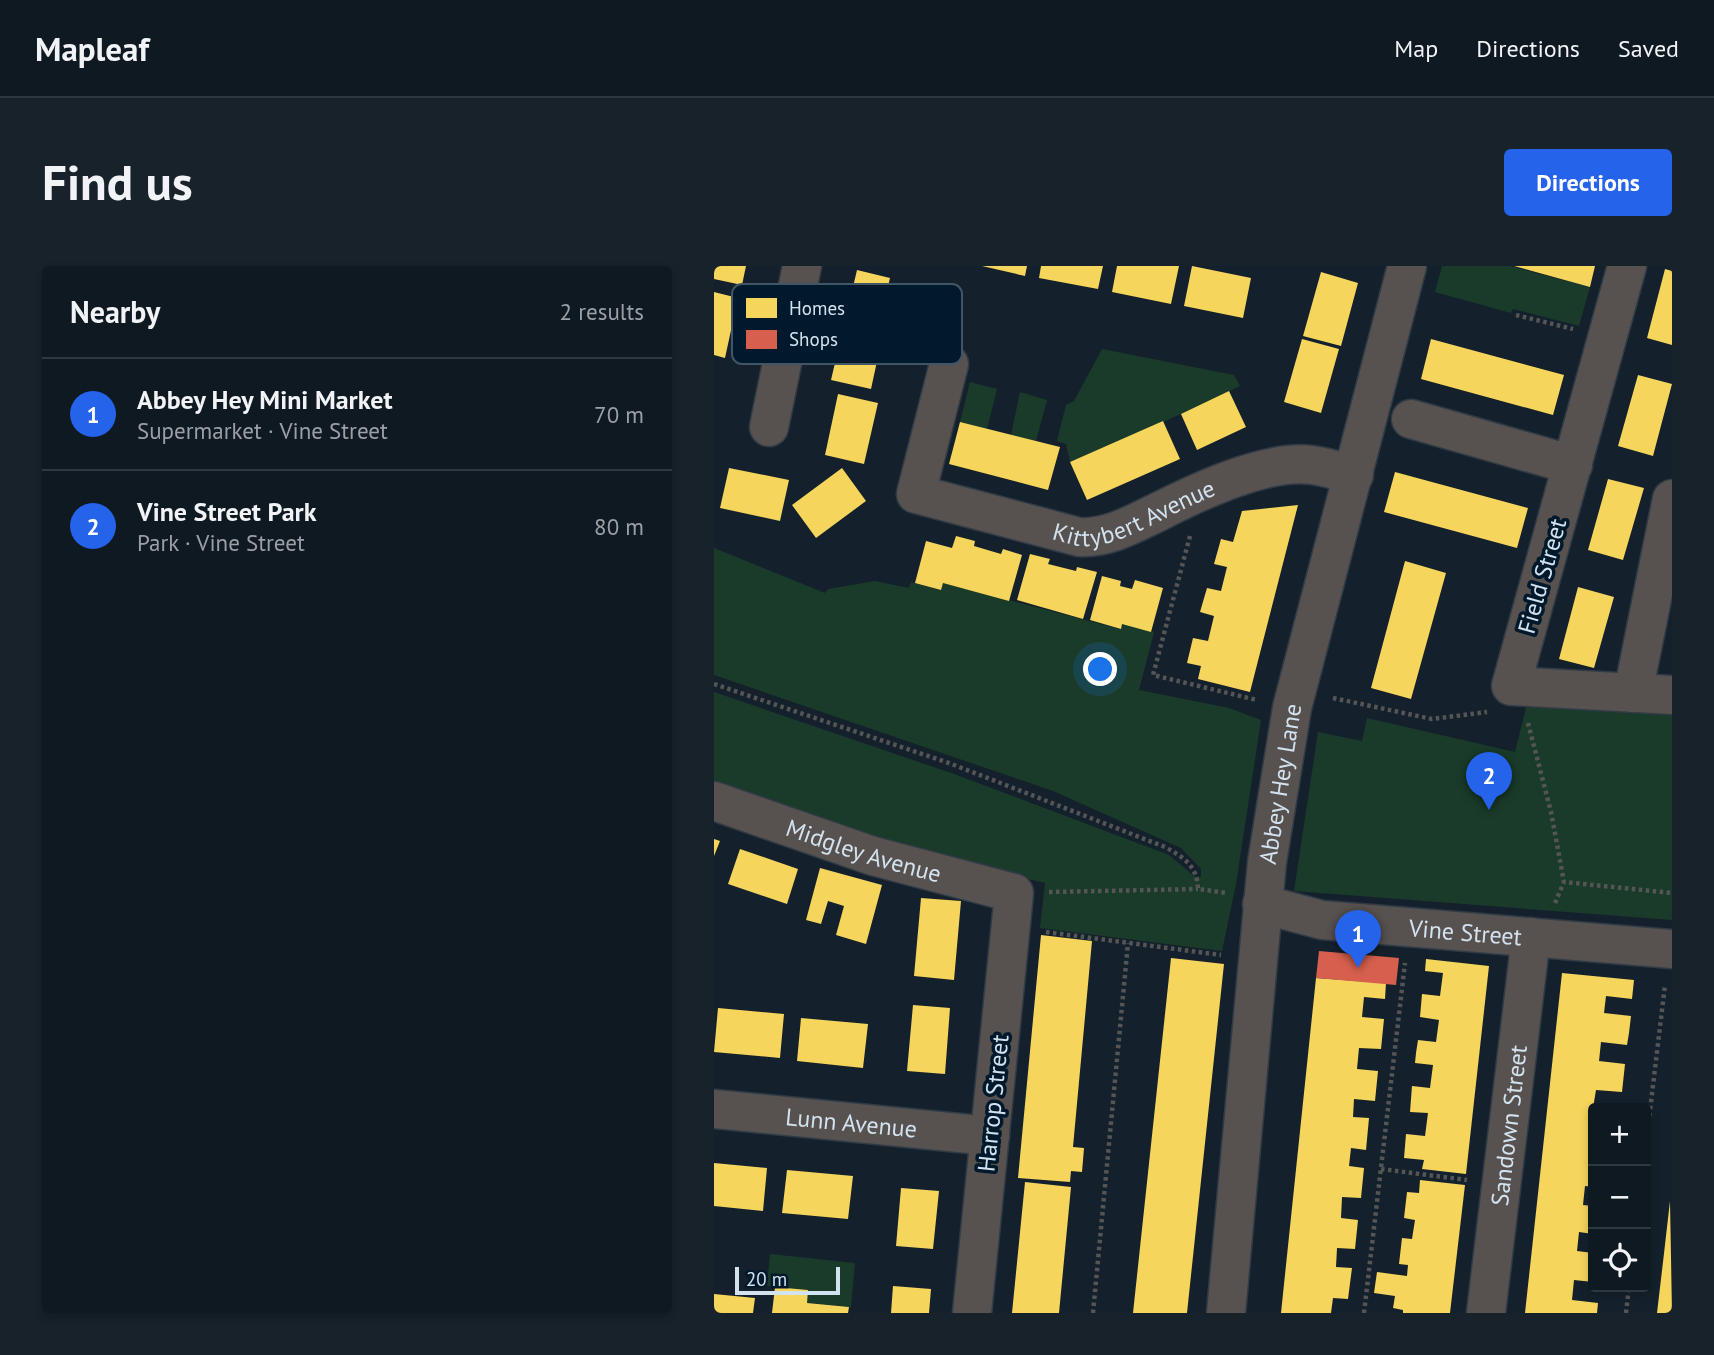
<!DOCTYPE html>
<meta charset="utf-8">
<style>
:root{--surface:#0f1921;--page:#18222a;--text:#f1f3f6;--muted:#9ba0a5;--line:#2f383f;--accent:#2563eb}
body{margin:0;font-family:"PT Sans",sans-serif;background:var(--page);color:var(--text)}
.controls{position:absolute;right:21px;bottom:21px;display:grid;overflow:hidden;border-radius:7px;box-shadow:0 4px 10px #0003}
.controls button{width:63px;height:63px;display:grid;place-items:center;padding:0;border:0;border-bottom:2px solid var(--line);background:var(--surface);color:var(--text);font:35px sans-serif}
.scale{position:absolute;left:21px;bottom:18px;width:105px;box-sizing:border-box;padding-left:7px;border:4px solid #d3e2ef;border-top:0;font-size:19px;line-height:24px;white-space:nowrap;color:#d3e2ef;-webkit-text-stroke:5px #01192c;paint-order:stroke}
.you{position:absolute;left:387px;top:404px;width:24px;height:24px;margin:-18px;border:5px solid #fff;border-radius:50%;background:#1a73e8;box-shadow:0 0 0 10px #1a73e833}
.badge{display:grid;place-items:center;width:46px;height:46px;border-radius:50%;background:var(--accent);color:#fff;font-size:23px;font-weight:700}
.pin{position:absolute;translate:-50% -58px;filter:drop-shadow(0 2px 4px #0008)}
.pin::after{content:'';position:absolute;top:37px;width:24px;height:21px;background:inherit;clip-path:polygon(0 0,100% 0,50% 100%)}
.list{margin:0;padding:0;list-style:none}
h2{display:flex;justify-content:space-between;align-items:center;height:91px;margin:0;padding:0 28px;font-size:30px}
h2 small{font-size:23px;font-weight:400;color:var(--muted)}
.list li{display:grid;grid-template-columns:46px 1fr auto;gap:21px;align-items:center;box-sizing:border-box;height:112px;padding:0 28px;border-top:2px solid var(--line)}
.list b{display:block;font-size:26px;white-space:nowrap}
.list p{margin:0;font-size:23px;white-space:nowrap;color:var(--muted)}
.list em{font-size:23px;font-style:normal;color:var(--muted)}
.icon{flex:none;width:38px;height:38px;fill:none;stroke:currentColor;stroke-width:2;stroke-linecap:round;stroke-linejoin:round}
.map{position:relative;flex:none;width:958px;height:1047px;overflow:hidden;border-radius:7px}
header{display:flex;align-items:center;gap:42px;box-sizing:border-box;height:98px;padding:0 35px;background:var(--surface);border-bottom:2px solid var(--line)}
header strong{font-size:33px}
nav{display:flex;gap:38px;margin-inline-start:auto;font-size:24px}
.intro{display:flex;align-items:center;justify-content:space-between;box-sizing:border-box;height:168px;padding:0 42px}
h1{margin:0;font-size:49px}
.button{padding:18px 32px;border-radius:7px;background:var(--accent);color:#fff;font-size:24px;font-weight:700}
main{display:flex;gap:42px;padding:0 42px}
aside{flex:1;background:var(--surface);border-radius:7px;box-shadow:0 4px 10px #0003}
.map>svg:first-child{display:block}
</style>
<header>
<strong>Mapleaf</strong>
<nav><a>Map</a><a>Directions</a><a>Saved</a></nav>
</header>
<div class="intro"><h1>Find us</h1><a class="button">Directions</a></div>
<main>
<aside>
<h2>Nearby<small>2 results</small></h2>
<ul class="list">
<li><span class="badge">1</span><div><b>Abbey Hey Mini Market</b><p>Supermarket · Vine Street</p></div><em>70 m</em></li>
<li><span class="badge">2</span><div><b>Vine Street Park</b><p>Park · Vine Street</p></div><em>80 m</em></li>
</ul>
</aside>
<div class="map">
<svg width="958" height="1047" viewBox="0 0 958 1047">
<rect width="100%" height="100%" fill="#14212c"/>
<!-- green -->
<path fill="#1a3b29" d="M728,0H796L876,21L865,60L799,43L797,47L721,26Z
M388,83L520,109L526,120L467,148L356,196L352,178L343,175L352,139L360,135Z
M256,116L283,123L273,163L246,156Z
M306,126L333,134L322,175L297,169Z
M0,282L111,327L114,323L161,315L195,322L197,316L226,324L229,317L406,363L408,358L440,366L425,424L515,442L547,454L522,618L508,685L326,662L331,617L164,576L0,519V426L240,508L455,589L480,610L487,611V603L467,582L339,525L0,409Z
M815,430L958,437V654L580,625L604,466L648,475L653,452L801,486Z
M56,988L141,997L137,1041L93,1037V1024L53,1020Z"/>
<!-- homes -->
<path fill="#f6d55c" d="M0,0H32L28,19L0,13Z
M268,0H313L311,10Z
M327,0H389L384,23L325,12Z
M403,0H465L457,38L398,26Z
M478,0L537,12L529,52L470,40Z
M800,0H881L876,21Z
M951,3L958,5V79L933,72Z
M143,4L176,12L168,46L135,38Z
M607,6L644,17L627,80L589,70Z
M0,26L24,32L11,92L0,89Z
M131,54L170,63L157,123L117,114Z
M588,73L625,83L607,147L570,136Z
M717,73L850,109L839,149L707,113Z
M924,109L958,118L939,190L904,180Z
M515,125L532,161L483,184L467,148Z
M124,128L164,137L150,198L111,189Z
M449,155L466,193L373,234L356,196Z
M246,156L346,181L334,224L235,198Z
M15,202L75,214L66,255L6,242Z
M128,202L152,235L102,272L78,239Z
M681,206L814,242L803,282L670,246Z
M894,213L930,222L909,294L874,284Z
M584,239L536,426L484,413L487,400L473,397L479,372L494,375L500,350L486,346L493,322L507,325L513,301L500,298L507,273L519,276L528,245Z
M242,270L261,275L260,280L287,288L289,283L308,289L295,335L229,317L227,324L201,317L212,275L238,282Z
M316,288L336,293L334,298L362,305L363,301L383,306L369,353L303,334Z
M691,295L732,307L697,433L657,422Z
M388,310L407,315L406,320L418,323L421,314L449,322L437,366L408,358L407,363L376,354Z
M864,321L900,331L880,402L845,393Z
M0,573L6,575L0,590Z
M26,583L84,603L73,638L14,618Z
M106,602L168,619L152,678L122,669L130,640L114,635L107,658L92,654Z
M207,632L247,635L240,714L200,710Z
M327,669L378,675L359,881L370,882L368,906L357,905L356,916L304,912Z
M457,692L510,698L473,1047H419Z
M712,693L775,700L752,908L708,903L710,894L690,892L692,868L711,870L714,847L696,846L698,820L716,822L719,799L701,797L702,787L704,774L722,776L725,754L706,751L708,728L726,730L729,707L711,705Z
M848,707L920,714L918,733L892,730L890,747L917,750L915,767L913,779L887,776L885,795L911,798L908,826L882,824L879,842V872H876L875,891H879V921L871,920L869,939L879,940V968L865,966L863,985L879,987V1016L860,1014L858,1034L884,1037L883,1047H811Z
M602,712L672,717L671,733L650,731L648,751L670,753L667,783L645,782L643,803L664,805L661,835L640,833L639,851L655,852L652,884L637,882L635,900L650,902L647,932L628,931L627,952L644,954L641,983L623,982L622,1001L638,1002L634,1033L619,1032L617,1047H567Z
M199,739L236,742L231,808L193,805Z
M4,742L70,748L66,792L0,786Z
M87,752L154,758L149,802L83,795Z
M0,897L53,902L49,945L0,940Z
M73,904L139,910L134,953L68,947Z
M706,914L751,919L736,1047H689V1044L679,1042L681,1030L660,1027L663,1006L693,1010L694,999L685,998L688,972L698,973L701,954L690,952L693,926L705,927Z
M311,916L357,921L345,1047H298Z
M187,922L225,925L219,983L182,980Z
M956,935L958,1047H943L949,996Z
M179,1020L217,1023L215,1047H177Z
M61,1021L94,1024L93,1037L135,1041L134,1047H58Z
M0,1028L41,1032L39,1047H0Z"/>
<!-- shops -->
<path fill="#d6604d" d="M605,685L685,692L682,719L602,712Z"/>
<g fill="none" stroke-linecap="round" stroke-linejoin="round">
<!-- minor casing -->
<g stroke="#303b45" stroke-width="41">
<g id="minor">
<path d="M913,0L797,420L958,429"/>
<path id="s1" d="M235,98L202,228L365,271C394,273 421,257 446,245C485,225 554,193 598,199C612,201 626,205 640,209"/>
<path d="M697,153L859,199"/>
<path d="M55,161L88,0"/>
<path d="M919,427L958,233"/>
<path id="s2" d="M0,535L159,590L300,627L258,1047"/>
<path id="s3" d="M548,638L608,654L958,683"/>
<path id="s4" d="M0,843L276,870"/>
<path id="s5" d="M512,1047L553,596L578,442L693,0"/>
<path id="s6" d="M772,1047L817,671"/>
</g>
</g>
<!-- path -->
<path stroke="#555556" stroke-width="4.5" stroke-dasharray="3.5 3.5" stroke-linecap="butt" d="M802,49L859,63
M476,270L439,409L543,434
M0,418L235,497L451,581C471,592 483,600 484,623L513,627
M619,432L718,453L773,446
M814,457L837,546L850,616
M335,626L484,623
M841,637L850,616L958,627
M332,666L507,689
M932,878L951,719
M667,903L753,914
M379,1047L414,677
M650,1047L691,697
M912,1047L915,1021"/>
<!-- minor -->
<use href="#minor" stroke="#57514f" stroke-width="38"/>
</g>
<g text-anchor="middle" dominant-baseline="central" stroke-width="7" stroke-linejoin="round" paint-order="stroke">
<!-- street labels -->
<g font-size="24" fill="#d3e2ef" stroke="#01192c">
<text stroke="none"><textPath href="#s1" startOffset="362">Kittybert Avenue</textPath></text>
<text transform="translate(828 310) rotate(-74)">Field Street</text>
<text stroke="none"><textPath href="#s5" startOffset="532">Abbey Hey Lane</textPath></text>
<text stroke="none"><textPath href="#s2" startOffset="158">Midgley Avenue</textPath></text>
<text stroke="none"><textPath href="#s3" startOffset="206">Vine Street</textPath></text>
<text transform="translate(279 837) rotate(-84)">Harrop Street</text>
<text stroke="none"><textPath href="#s4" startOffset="138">Lunn Avenue</textPath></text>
<text stroke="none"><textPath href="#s6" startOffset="189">Sandown Street</textPath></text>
</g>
</g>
<!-- legend -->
<rect x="18" y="18" width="230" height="80" rx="10" fill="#01192c" stroke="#405566" stroke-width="2"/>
<rect x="32" y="32" width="31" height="20" fill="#f6d55c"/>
<rect x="32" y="64" width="31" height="19" fill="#d6604d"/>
<g font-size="19" fill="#d3e2ef">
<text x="75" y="49">Homes</text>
<text x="75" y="80">Shops</text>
</g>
</svg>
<div class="controls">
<button>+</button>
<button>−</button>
<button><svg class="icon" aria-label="locate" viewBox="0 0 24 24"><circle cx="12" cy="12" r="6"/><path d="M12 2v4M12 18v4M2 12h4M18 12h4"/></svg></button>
</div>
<div class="scale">20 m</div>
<div class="you"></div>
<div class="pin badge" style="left:644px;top:702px">1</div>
<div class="pin badge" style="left:775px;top:544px">2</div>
</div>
</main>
